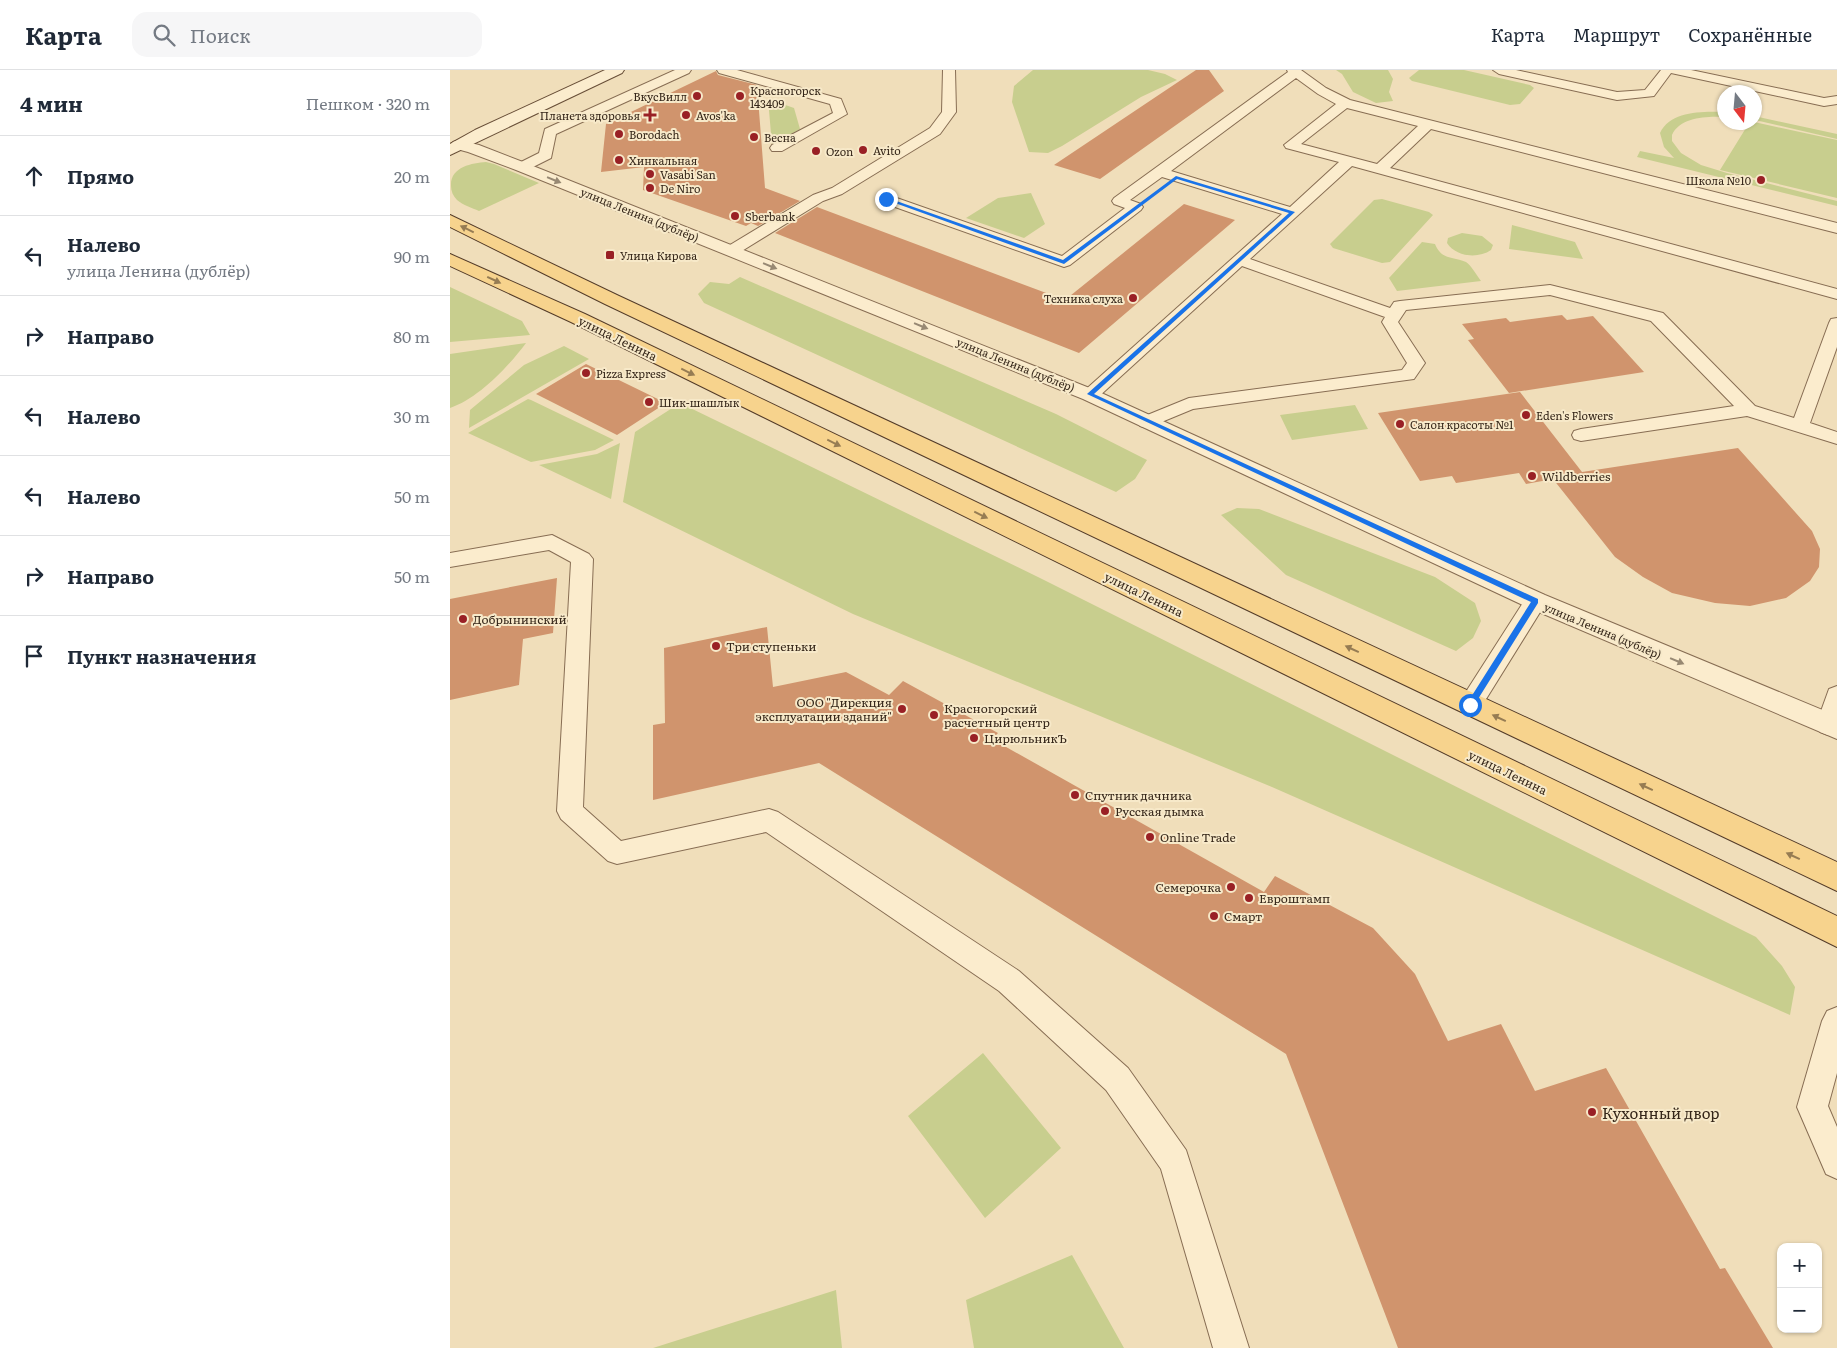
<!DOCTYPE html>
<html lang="ru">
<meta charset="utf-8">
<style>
:root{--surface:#fff;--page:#f6f6f7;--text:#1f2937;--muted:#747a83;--line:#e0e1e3}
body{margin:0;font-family:Literata,serif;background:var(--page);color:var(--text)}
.controls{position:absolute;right:15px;bottom:15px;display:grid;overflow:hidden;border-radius:10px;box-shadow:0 1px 4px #0004}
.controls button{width:45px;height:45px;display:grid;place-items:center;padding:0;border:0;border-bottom:1px solid var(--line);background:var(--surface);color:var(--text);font:25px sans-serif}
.compass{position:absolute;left:1267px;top:15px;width:45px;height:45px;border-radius:50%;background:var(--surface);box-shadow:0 1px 4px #0004;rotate:164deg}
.stop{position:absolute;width:15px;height:15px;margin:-11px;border:4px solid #1a73e8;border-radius:50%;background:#fff}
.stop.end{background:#1a73e8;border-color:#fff;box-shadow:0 1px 5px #0008}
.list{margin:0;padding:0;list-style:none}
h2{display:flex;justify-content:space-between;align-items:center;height:65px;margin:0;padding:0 20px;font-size:21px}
h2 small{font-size:16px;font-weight:400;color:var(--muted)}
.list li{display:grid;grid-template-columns:32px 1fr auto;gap:15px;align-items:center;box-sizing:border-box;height:80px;padding:0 20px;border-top:1px solid var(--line)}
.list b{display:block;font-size:19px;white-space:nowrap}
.list p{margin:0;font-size:16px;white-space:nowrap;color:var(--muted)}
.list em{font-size:16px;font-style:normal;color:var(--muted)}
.icon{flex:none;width:28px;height:28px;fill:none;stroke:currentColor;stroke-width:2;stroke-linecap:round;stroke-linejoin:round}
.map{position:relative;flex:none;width:1387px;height:1278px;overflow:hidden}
header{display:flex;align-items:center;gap:30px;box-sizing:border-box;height:70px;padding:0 25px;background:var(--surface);border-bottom:1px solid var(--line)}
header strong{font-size:24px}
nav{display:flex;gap:28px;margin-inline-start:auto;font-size:18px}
.search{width:350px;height:45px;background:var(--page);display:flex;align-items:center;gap:12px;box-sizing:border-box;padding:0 18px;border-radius:15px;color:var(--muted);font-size:19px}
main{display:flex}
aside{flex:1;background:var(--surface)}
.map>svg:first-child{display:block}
</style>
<header>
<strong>Карта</strong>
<div class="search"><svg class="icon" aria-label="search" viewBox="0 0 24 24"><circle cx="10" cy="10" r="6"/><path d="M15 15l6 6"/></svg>Поиск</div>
<nav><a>Карта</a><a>Маршрут</a><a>Сохранённые</a></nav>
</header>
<main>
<aside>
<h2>4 мин<small>Пешком · 320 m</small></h2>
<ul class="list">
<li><svg class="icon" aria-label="ahead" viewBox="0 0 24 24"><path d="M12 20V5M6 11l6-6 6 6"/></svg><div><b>Прямо</b></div><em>20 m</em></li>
<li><svg class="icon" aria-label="left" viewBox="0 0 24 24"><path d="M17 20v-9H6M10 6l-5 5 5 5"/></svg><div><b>Налево</b><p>улица Ленина (дублёр)</p></div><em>90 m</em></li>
<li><svg class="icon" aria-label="right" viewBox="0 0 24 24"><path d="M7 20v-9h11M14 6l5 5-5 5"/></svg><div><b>Направо</b></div><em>80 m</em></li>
<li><svg class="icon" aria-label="left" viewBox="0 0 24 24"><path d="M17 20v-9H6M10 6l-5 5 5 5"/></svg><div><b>Налево</b></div><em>30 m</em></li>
<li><svg class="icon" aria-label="left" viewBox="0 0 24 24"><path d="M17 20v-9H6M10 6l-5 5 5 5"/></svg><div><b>Налево</b></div><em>50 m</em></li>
<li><svg class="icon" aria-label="right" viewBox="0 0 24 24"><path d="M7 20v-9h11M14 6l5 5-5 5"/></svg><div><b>Направо</b></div><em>50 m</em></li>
<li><svg class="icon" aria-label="arrive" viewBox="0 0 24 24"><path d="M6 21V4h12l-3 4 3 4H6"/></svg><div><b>Пункт назначения</b></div></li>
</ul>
</aside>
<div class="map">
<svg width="1387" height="1278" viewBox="0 0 1387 1278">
<rect width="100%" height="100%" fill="#f0deba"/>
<!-- green -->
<path fill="#c8ce8e" d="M583,0H698L715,4L727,10L691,27L612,76L598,83L579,82L562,32L564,16Z
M886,0H938L943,9L939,22L943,31L926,33L903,22L892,4Z
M969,0H1014L1080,15L1084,18L1070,34L1060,35L962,11L959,8Z
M318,29L344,38L350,59L322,75Z
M1274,42V47C1257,46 1230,47 1222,65V71L1231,83L1251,95L1277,103L1387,131V136L1187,87L1190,81L1224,88L1214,77L1210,63C1220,41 1253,41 1274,42Z
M1304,46L1387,64V69L1305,50Z
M1304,52L1387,70V128L1270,100L1299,53Z
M36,92L44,94L89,113L29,141C22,138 13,135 7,130C3,126 1,121 1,116C0,97 22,93 36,92Z
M581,123L595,154L574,168L516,148L548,128Z
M932,129L979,142L983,145L940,192L932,193L883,178L880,174L924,130Z
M1062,155L1125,172L1133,189L1059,179Z
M1012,163L1032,166L1043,175L1041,180C1028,189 1006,187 997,173L998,168Z
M972,172L985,174C992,191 1003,186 1016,192C1021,195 1027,206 1031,211L947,221L939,208Z
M290,207L606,344L697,390L685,409L666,422L254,233L248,224L260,212L279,214Z
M0,217L72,251L80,265L0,272Z
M76,273C59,296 28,329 0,338V284Z
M114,276L139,289L19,358L20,340L74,295Z
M78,329L81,330L164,370L145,380L81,392L18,363Z
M230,333L590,508L1306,867L1332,896L1345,917L1340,945L822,717L403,544L173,432L185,362Z
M905,335L918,359L842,370L830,345Z
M170,373L161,429L89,395L147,384Z
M787,438L809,439L985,507L1025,533L1031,551L1023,568L1006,581L836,505L771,445Z
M533,983L611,1078L535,1148L458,1046Z
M622,1185L674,1278H524L516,1230Z
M386,1220L392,1278H203Z"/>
<!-- building -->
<path fill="#d0946d" d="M746,0H759L774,21L650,109L604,95Z
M266,1L268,5L307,15L315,118L350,131L308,156L301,153L296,156L193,120L194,97L151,102L156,54Z
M734,134L785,150L629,283L325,163L367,137L615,230Z
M1112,245L1117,250L1143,246L1194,302L1059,323L1018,270L1024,269L1012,254L1056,248L1060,252Z
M136,294L216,333L167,365L86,324Z
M1070,322L1132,402L1288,378L1362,461L1370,479L1369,497L1360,511L1336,528L1300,536L1265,533L1222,523L1193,507L1165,487L1103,409L1076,414L1069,403L1006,413L1002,406L970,411L928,343Z
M107,508L103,563L73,569L69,615L0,630V529Z
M317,557L323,617L396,602L439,625L453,611L548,663L542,669L814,822L825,806L923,858L965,904L998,971L1051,954L1085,1021L1156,998L1270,1199L1275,1198L1323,1278H948L836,984L369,693L203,730V655L215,653L214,578Z"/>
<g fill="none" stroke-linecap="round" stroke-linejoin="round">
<!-- lane casing -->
<g stroke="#876d53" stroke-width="2">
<path id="lane" d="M225,0H241L239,3L106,64L101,88L77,100H67L65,97L67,94L89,83L95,59Z
M267,0H287L391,29L397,44L332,81H322L320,78L322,75L383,43L380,34L269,3Z
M493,0H505L506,42L490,64L392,124L373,131L287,184H275L273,181L275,178L363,125L382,118L480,58L492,42Z
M837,0H851L876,18L900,30L1387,153V163L981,59L940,98L1387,219V229L902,96L800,189L940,238L944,232L950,231L1100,215L1213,243L1305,336L1344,348L1379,253L1381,249L1387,248V277L1360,353L1387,362V374L1297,346L1131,371L1124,369L1122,365L1124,361L1131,359L1284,336L1201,251L1100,225L956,240L948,252L975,293L964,309L743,339L697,358L690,356L688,352L690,348L739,328L952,300L957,293L932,252L935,247L792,196L646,329L640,330L634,329L631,325L634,321L832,144L712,107L680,130L691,134L693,137L691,140L620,195L614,197L431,132L429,129L431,126H441L612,186L675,138L664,134L662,131L664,128L838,2ZM846,8L868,24L886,34L834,75L836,78L889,92L840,137L721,101ZM897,38L968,56L927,94L851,74Z
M1043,0H1066L1167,22L1195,20L1211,0H1241L1374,28L1387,26V34L1374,36L1221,3L1204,26L1167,30L1049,4Z
M102,465L139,484L143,489L133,737L171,771L319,739L328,742L569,901L678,998L736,1080L799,1278H763L711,1099L656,1020L549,921L316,762L167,794L158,791L111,749L107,741L121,492L99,480L0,497V483Z
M1086,523L1094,525L1097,531L1028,642L1020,644L1012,642L1008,635L1012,628L1078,525Z
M1387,616V661L1378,665L1370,662L1366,655L1379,619Z
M1387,937V1003L1378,1036L1387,1057V1109L1376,1104L1347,1037L1372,951L1377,941Z"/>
</g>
<!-- street casing -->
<g stroke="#876d53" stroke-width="2">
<path id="street" d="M9,70L29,75L78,94L647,321L1095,525L1387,646V669L1077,537L633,329L66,100L18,82L3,78L1,75L3,72Z"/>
</g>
<!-- secondary casing -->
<g stroke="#684e37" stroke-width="2">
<path id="secondary" d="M155,0H174L172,3L0,85V74L25,60Z"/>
</g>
<!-- primary casing -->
<g stroke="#543c29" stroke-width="2">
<path id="primary" d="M0,145L169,226L1387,792V821L155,234L0,157Z
M0,184L135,244L1387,846V877L121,252L0,196Z"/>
</g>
<!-- lane -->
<use href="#lane" fill="#fbeccd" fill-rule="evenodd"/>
<!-- street -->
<use href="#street" fill="#fbeccd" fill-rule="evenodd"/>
<!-- secondary -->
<use href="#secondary" fill="#fbeccd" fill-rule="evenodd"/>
<!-- primary -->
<use href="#primary" fill="#f7d38d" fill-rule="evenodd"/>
</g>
<!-- one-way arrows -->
<defs><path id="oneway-solid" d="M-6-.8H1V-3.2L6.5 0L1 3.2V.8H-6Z" transform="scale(1.25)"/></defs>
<g fill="#988973">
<use href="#oneway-solid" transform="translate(104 110) rotate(22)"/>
<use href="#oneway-solid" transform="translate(320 196) rotate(22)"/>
<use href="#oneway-solid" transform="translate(471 256) rotate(22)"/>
<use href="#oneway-solid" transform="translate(1227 591) rotate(23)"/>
</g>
<g fill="#967c53">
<use href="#oneway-solid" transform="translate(17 159) rotate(-154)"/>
<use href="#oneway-solid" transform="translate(44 210) rotate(25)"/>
<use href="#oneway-solid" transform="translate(238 302) rotate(26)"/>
<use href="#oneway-solid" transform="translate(384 373) rotate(26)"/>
<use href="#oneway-solid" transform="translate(531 445) rotate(26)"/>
<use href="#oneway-solid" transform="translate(902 579) rotate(-155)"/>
<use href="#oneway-solid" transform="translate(1049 648) rotate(-155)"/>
<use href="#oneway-solid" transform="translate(1196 717) rotate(-155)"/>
<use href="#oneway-solid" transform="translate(1343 786) rotate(-155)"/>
</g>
<!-- route -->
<path fill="#1a73e8" d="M726,106L845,142L644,324L1088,529V533L1023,637L1020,638L1016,635L1081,532L637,324L839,143L727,109L614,194L434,129L438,128L613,190Z"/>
<!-- markers -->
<g fill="#992025" stroke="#f7e9c9" stroke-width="2">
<circle cx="247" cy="26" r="5"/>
<circle cx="290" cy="26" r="5"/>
<path d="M197.5 37.5h5v5h5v5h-5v5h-5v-5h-5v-5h5z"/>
<circle cx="236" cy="45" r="5"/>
<circle cx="169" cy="64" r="5"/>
<circle cx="304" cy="67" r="5"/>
<circle cx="413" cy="80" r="5"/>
<circle cx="366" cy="81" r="5"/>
<circle cx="169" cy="90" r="5"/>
<circle cx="200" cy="104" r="5"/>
<circle cx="1311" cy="110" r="5"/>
<circle cx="200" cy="118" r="5"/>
<circle cx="285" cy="146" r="5"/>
<rect x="155" y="180" width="10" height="10" rx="2.5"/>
<circle cx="683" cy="228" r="5"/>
<circle cx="136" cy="303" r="5"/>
<circle cx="199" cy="332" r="5"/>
<circle cx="1076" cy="345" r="5"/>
<circle cx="950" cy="354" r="5"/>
<circle cx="1082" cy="406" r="5"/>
<circle cx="13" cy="549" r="5"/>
<circle cx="266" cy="576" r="5"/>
<circle cx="452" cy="639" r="5"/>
<circle cx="484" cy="645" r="5"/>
<circle cx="524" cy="668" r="5"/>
<circle cx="625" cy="725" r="5"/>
<circle cx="655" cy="741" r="5"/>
<circle cx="700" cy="767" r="5"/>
<circle cx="781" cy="817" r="5"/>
<circle cx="799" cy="828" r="5"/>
<circle cx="764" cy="846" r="5"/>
<circle cx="1142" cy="1042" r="5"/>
</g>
<g text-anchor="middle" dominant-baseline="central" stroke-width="4" stroke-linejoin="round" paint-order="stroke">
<!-- far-poi labels -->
<g font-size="11" fill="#352619" stroke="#f7e9c9" text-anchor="start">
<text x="300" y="20">Красногорск<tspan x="300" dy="13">143409</tspan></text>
<text x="237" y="26" text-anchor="end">ВкусВилл</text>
<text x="190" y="45" text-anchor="end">Планета здоровья</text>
<text x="246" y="45">Avos'ka</text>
<text x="179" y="64">Borodach</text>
<text x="314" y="67">Весна</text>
<text x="423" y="80">Avito</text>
<text x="376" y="81">Ozon</text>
<text x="179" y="90">Хинкальная</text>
<text x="210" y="104">Vasabi San</text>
<text x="1301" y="110" text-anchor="end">Школа №10</text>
<text x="210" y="118">De Niro</text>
<text x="295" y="146">Sberbank</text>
<text x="170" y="185">Улица Кирова</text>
<text x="673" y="228" text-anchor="end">Техника слуха</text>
<text x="146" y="303">Pizza Express</text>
<text x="209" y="332">Шик-шашлык</text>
<text x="1086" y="345">Eden's Flowers</text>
<text x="960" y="354">Салон красоты №1</text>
</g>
<!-- far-street labels -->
<g font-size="11" fill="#352619" stroke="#f7e9c9">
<text transform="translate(190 144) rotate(22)">улица Ленина (дублёр)</text>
<text transform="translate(566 294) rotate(22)">улица Ленина (дублёр)</text>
<text transform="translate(1153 560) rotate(23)">улица Ленина (дублёр)</text>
</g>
<!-- street labels -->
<g font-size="12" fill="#352619" stroke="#f7e9c9">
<text transform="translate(168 268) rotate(26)">улица Ленина</text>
<text transform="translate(694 524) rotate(26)">улица Ленина</text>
<text transform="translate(1058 702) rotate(26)">улица Ленина</text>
</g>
<!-- poi labels -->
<g font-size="12" fill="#352619" stroke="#f7e9c9" text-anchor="start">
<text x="1092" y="406">Wildberries</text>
<text x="23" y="549">Добрынинский</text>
<text x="276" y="576">Три ступеньки</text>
<text x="442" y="632" text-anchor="end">ООО "Дирекция<tspan x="442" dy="14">эксплуатации зданий"</tspan></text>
<text x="494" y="638">Красногорский<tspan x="494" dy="14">расчетный центр</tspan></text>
<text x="534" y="668">ЦирюльникЪ</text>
<text x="635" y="725">Спутник дачника</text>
<text x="665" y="741">Русская дымка</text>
<text x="710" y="767">Online Trade</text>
<text x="771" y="817" text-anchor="end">Семерочка</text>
<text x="809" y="828">Евроштамп</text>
<text x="774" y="846">Смарт</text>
</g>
<!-- near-poi labels -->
<g font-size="15" fill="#352619" stroke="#f7e9c9" text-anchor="start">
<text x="1152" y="1042">Кухонный двор</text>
</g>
</g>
</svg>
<div class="controls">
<button>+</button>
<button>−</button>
</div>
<svg class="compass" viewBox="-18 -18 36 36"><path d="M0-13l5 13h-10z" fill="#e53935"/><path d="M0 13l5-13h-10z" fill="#747a83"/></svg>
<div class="stop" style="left:1020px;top:635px"></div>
<div class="stop end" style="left:436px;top:129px"></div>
</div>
</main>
